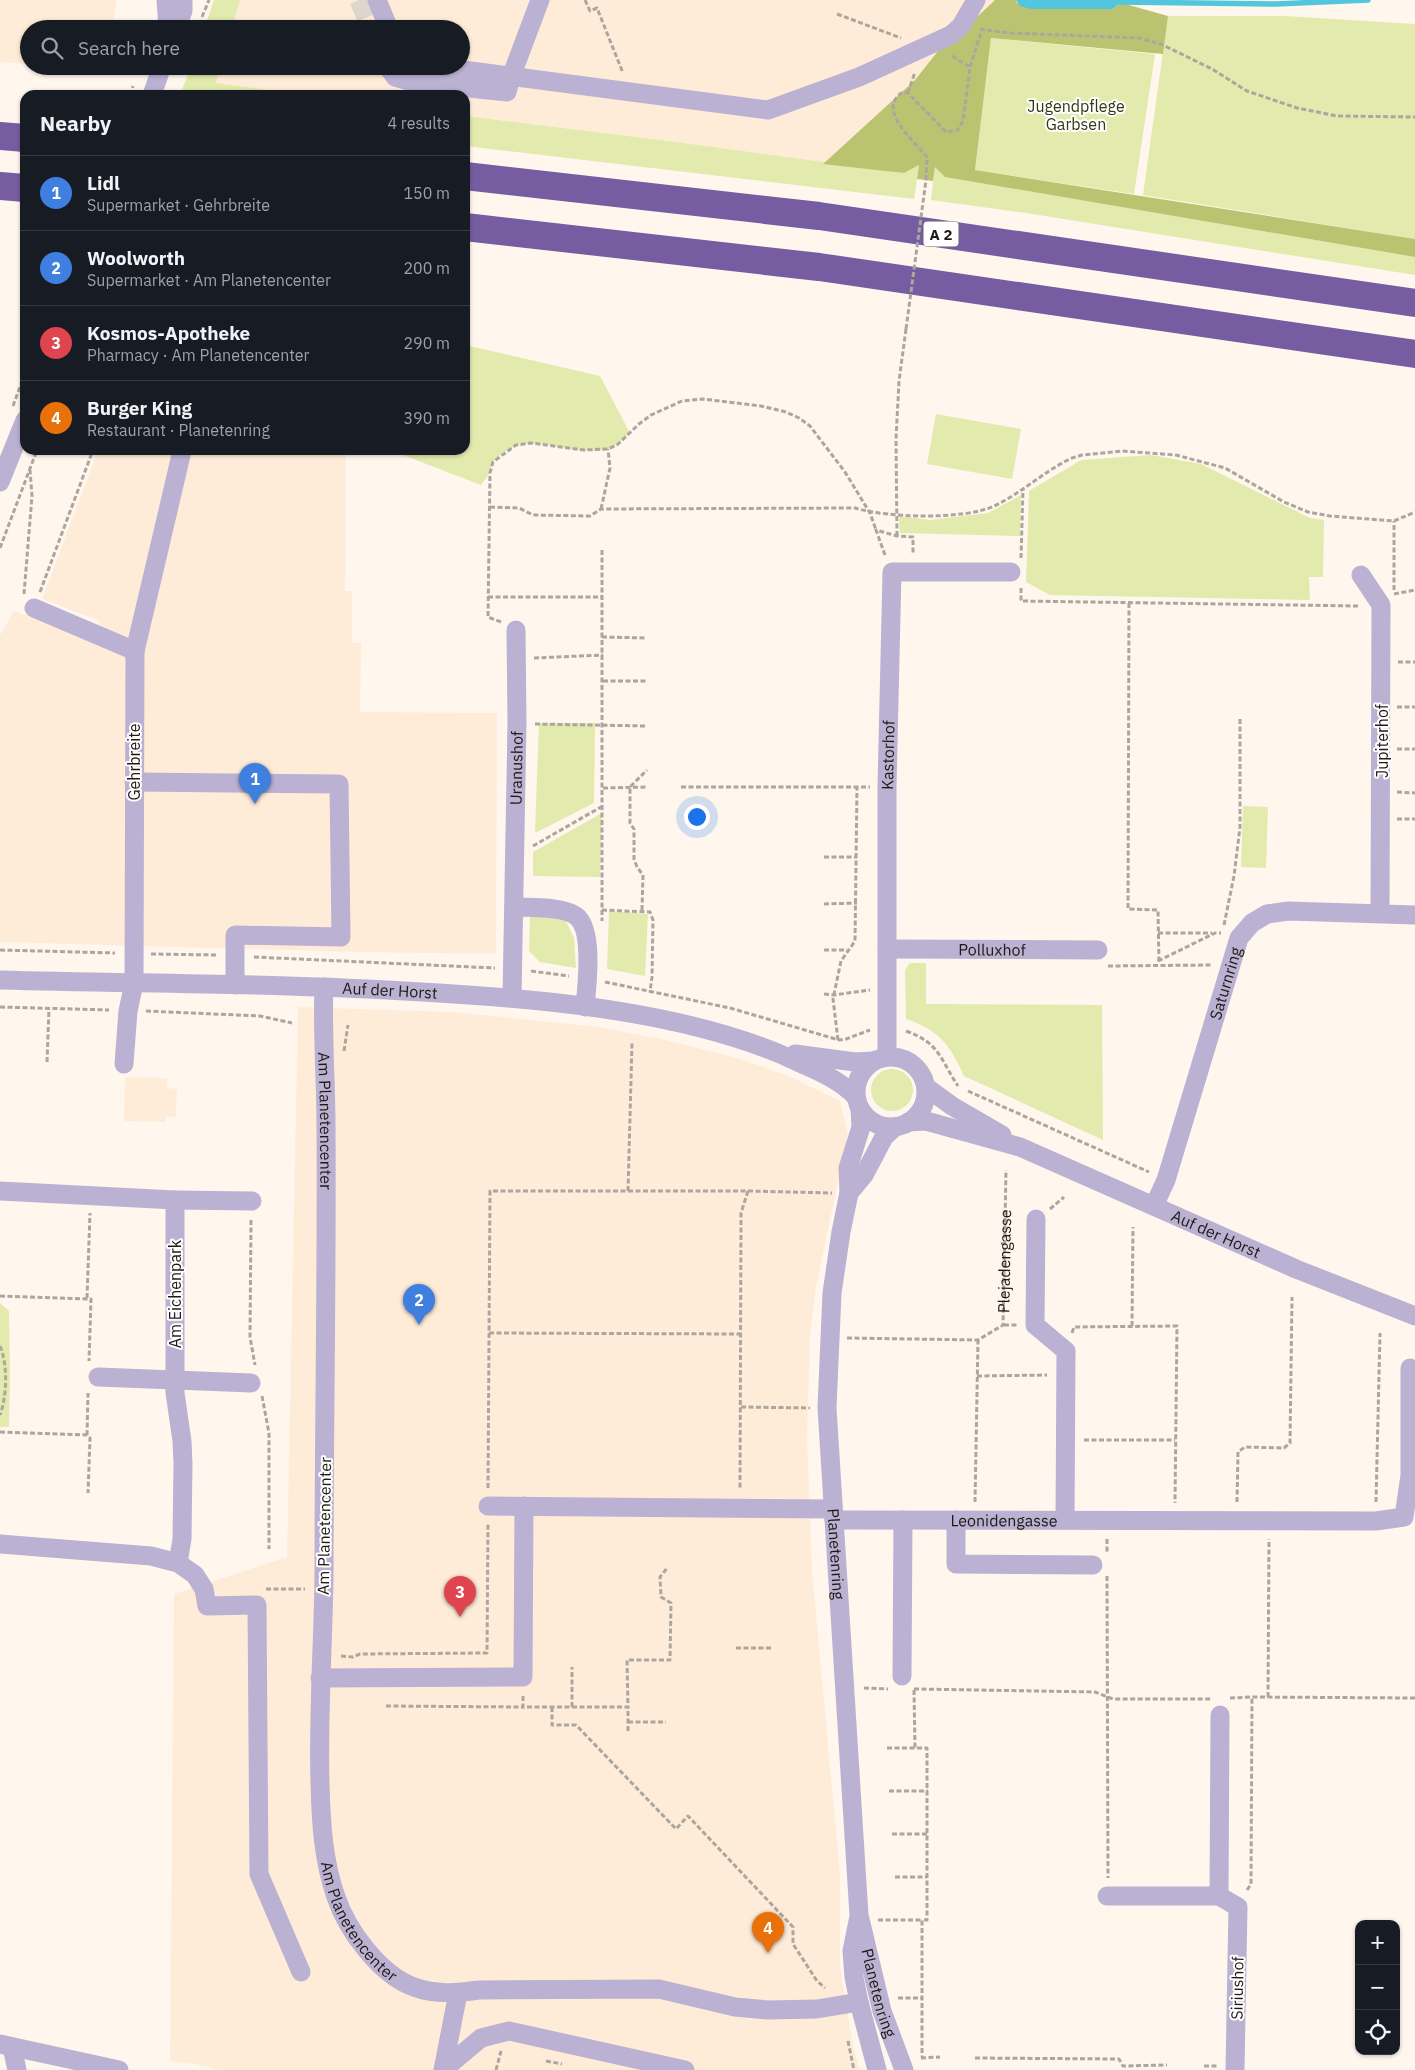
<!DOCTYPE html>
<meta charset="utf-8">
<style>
:root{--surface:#171b24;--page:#242831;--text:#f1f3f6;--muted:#9ea1a6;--line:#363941;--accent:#d93025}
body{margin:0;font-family:"IBM Plex Sans",sans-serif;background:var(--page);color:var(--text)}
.controls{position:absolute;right:15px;bottom:15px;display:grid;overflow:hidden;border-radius:10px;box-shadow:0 1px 4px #0004}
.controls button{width:45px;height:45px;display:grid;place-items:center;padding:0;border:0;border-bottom:1px solid var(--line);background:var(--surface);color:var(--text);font:25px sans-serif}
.you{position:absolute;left:696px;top:816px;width:18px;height:18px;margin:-12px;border:4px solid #fff;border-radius:50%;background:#1a73e8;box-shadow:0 0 0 8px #1a73e833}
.badge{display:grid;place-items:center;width:32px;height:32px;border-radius:50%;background:var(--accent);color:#fff;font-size:16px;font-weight:700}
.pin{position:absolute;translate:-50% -41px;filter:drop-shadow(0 1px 2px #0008)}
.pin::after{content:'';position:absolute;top:26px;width:18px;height:15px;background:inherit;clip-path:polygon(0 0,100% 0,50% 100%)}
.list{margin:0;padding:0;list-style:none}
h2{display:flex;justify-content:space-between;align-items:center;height:65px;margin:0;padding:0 20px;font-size:21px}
h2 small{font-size:16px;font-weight:400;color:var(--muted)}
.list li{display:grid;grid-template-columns:32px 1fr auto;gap:15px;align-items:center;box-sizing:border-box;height:75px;padding:0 20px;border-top:1px solid var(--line)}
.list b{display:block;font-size:19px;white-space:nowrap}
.list p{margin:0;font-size:16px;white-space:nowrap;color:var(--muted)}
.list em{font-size:16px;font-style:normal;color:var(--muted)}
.icon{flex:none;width:28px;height:28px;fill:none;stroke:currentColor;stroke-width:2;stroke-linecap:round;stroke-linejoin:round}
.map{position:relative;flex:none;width:1415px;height:2070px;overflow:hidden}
.search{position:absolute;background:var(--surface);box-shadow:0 1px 4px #0004;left:20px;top:20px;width:450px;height:55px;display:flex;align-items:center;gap:12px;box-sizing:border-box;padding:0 18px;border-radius:28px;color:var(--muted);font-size:19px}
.panel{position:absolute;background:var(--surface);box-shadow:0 1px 4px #0004;left:20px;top:90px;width:450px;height:365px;border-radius:15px}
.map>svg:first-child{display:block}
</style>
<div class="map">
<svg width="1415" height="2070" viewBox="0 0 1415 2070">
<rect width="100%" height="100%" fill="#fff7ee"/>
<!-- built -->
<path fill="#ffecd8" d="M0,0H117L111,29H29V64L0,62Z
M240,0H995L979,15L946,41L915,80L823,164L668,141L465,116V95H306L216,83L220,66H461V29H232Z
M98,450H346L345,591H352V643H361L360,712L497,713L496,954L359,952L0,942V635L14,611L94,639L100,621L42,599Z
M298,1007L453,1012L599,1027L657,1038L730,1056L787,1075L840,1101L848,1134L816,1287L810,1335L807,1439L812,1570L840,1874V1967L853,2046L860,2070H221L194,2064L170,2061L174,1594L287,1557Z
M125,1077L167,1078V1088L177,1089L176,1117L166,1116V1122L124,1121Z"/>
<!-- green -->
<path fill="#e2eaad" d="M214,0H240L232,29H204Z
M1168,16H1284L1415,24V239L1143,195Z
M991,38L1155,54L1134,194L975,170Z
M191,66H220L216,83L306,95H180Z
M465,116L668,141L903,173L919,165L914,199L465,146Z
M935,166L945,177L1415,257V275L1026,213L931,200Z
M465,345L600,376L630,433C623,439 617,446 608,449C570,459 525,425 494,461C492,464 491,469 490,472C488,476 484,481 481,485L390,450H465Z
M936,414L1021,429L1012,479L927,464Z
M1151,455L1201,464L1310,518L1324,520L1323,577H1309L1310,600L1050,595L1026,582L1029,491L1081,460Z
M1021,495L1020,536L900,533L899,516L930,520L988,513Z
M539,723H595L594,803L535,833Z
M1243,806L1268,807L1266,868L1241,867Z
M602,813L600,877L533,876V852Z
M609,911L648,914L645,976L607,969Z
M530,916L565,919L574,938L576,968L540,962L529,951Z
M910,963H926V1004L1102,1005L1103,1140L964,1076C950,1045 939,1030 906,1019L905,970Z
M871 1090a21 21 0 1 1 42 0a21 21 0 1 1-42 0Z
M0,1303L9,1311L10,1377L9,1427H0Z"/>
<!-- forest -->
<path fill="#bac36f" d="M995,0H1016L1017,3L1112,9L1116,7L1118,2L1168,16L1163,54L991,38L975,170L1415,239V257L945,177L935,167L933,181L917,179L919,165L904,173L823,164L915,80L946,41L979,15Z"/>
<!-- water -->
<path fill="#51c6dd" d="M1016,0H1117L1118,2L1116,7L1112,9H1031L1020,6Z"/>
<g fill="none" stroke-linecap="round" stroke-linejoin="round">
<!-- stream -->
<path stroke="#51c6dd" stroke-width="5.5" d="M1118,2L1276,4L1368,0"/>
<!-- minor-tunnel -->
<path stroke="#ddd6cd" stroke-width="19" stroke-dasharray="19 9" stroke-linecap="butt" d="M359,0L371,29"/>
<!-- path -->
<g stroke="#ada69e" stroke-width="3" stroke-dasharray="5 2.5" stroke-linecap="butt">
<path d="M585,0L590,11L597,8L623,73"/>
<path d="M837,14L901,38"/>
<path d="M202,17L209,0"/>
<path d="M980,29L1010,33L1139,38L1161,44L1212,69L1247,91L1297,108L1337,116L1415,117"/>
<path d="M952,56L970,67"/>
<path d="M908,93L915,72"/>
<path d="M130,95L133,86"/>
<path d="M926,180L927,157C914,141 875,109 903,92L908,93L946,132L958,130L963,121L970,67L981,32"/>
<path d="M13,406L25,373"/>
<path d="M490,507L519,508L533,515L590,516L601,509L855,508C887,518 964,520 994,506C1022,493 1044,471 1072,458L1082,455L1122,451L1176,455L1225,468L1284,502L1308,512L1330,516L1394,521L1415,512"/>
<path d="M601,509L610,468L608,449"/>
<path d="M897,536L896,439L899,381L906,329"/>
<path d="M0,548L37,450"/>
<path d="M602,550V921"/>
<path d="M885,555L876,530L897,536L913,537V554"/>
<path d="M1021,558L1023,489"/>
<path d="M1021,588V601L1358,606"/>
<path d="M1394,590V521"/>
<path d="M40,592L93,450"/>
<path d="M24,594L32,496L30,470"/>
<path d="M1394,594L1415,590"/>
<path d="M488,597H602"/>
<path d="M1129,603L1128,909L1158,910L1159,964"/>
<path d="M501,622L488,617L490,473L493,462L516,445L531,443L584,450L608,449L617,445L639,424L651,415L682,401L703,399L761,406L786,412L799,418L810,426L845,472L870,513L876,530"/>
<path d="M602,637L647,638"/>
<path d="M534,658L603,655"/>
<path d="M1398,662H1415"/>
<path d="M603,681H647"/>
<path d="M1397,707H1415"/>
<path d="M535,724L646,726"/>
<path d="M1397,749H1415"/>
<path d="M681,787H870"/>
<path d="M603,788L647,787"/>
<path d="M1397,792L1415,793"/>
<path d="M1397,819H1415"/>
<path d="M533,846L601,807"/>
<path d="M824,857H857"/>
<path d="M824,904L857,903"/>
<path d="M602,910L650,912L653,920L652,977L650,992"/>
<path d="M642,910L643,875L637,867L634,859V829L630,823V787L647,770"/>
<path d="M1224,925L1234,876L1240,827V717"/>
<path d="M1158,933H1212"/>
<path d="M0,950L115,953"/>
<path d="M824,950H847"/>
<path d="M151,954L217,955"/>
<path d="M254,957L495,968"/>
<path d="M1158,961L1215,933H1221"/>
<path d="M1108,966L1211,965"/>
<path d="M531,971L569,976"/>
<path d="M605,982L730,1008L839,1040L846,1039L870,1030"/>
<path d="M824,994L834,995L870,990"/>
<path d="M0,1007L109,1010"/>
<path d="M146,1011L260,1016L292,1023"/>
<path d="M906,1031C940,1043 940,1059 958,1086"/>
<path d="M838,1040L833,999L841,961L855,941L857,787"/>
<path d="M344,1051L348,1025"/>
<path d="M47,1062L49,1009"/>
<path d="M968,1091L1149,1172"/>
<path d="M628,1191L632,1043"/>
<path d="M748,1191L832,1193"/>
<path d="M1050,1209L1064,1197"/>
<path d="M251,1220L250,1337L255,1365"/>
<path d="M0,1296L91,1299L89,1361"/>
<path d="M87,1298L90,1213"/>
<path d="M1004,1325H1017"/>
<path d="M1132,1326L1133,1227"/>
<path d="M489,1333L740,1334"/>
<path d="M1072,1333L1074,1327L1177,1326L1175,1503"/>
<path id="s1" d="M847,1338L978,1340L1003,1325L1006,1170"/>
<path d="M0,1346C8,1365 7,1396 0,1415"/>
<path d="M977,1376L1047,1375"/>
<path d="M262,1396L269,1433V1549"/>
<path d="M741,1407L810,1408"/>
<path d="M0,1432L87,1435L90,1438L88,1493"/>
<path d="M87,1435L88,1393"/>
<path d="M1084,1440H1175"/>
<path d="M488,1488L490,1191H748L741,1213L740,1489"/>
<path d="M975,1502L978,1340"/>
<path d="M1237,1502L1238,1452L1245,1447L1284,1448L1290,1443L1292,1297"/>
<path d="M1376,1502L1380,1333"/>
<path d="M1107,1539V1553"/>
<path d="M1107,1576L1108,1878"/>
<path d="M266,1589H305"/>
<path d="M736,1648H771"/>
<path d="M341,1656L353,1657L360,1654L487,1653L488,1524"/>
<path d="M864,1688L888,1689"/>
<path d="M914,1689L1095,1692L1113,1699H1211"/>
<path d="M914,1690L915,1748H927V1920H922V2057"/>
<path d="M523,1696V1707H572V1667"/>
<path d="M1268,1697L1269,1539"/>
<path d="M1230,1698L1252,1697L1415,1698"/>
<path d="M386,1706L523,1707"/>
<path d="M552,1707V1725H576L676,1829L688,1816L793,1927V1944L817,1981L825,1988"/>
<path d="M572,1707H628L627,1660H670L671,1603L661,1597L660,1577L668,1567"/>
<path d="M628,1722H666"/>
<path d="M628,1731V1707"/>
<path d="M887,1748H915"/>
<path d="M889,1791H928"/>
<path d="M892,1834H927"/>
<path d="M895,1877H927"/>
<path d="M1247,1890L1251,1884L1252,1697"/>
<path d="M878,1920H922"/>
<path d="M898,1998H922"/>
<path d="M848,2041L854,2070"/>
<path d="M921,2058L940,2057"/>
<path d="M975,2058L1119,2059L1123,2066L1167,2065"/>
<path d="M546,2061L562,2064"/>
<path d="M1204,2066H1217"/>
<path d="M496,2070L501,2051"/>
</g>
<!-- minor -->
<g stroke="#bbb1d2" stroke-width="19">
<path d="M166,0L168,29"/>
<path d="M377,0L389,29"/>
<path d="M176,29L183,11V0"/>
<path d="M387,66L395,77L413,82L507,92L511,77L540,0"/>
<path d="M433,66L768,110L859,77L951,35L961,26L976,0"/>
<path d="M152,95L162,66"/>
<path d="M0,482L25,420"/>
<path d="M1361,575L1381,605L1380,913"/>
<path d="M34,608L135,651L134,983L128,1011L124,1064"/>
<path d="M135,651L182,451"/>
<path d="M134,782L339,784L341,937L235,935V985"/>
<path d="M515,907C531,908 563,906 576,916C594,929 587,986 585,1007"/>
<path id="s2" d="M887,949L1098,950"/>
<path id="s3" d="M0,980C146,984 293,983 439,993C553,1000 692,1013 796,1061C817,1071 839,1079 856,1097"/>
<path id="s4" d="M324,987C322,1033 326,1079 326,1125C327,1276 324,1427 324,1578C323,1647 318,1715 320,1783C321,1822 323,1860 336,1897C347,1930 380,1975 414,1987C435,1995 458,1993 479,1990L659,1989L735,2007L768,2010L817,2009L859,2002"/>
<path id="s5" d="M512,997L517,723L516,630"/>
<path d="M795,1054L855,1062L873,1061"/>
<path id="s6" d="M887,1056V787L892,572H1011"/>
<circle cx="891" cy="1092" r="35"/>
<path d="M926,1087L952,1106L1002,1135"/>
<path id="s7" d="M860,1109L861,1127L848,1168L849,1193L841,1232L832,1293L827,1408L859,1915L882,2011L904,2070"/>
<path id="s8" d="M908,1122L926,1121L1020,1147L1296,1269L1415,1316"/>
<path d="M0,1191L175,1200V1393L182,1441L183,1464L182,1539L178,1563"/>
<path d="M849,1193L864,1175L884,1137L895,1127"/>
<path d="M175,1200L252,1201"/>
<path id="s9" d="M1154,1206L1166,1180L1239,938L1252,923L1267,914L1288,911L1415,915"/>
<path d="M1036,1219L1035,1325L1066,1351L1065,1520"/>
<path d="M98,1377L251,1383"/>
<path d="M488,1506L833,1509"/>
<path id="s10" d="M834,1520L1376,1521L1404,1517L1410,1475V1368"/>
<path d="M956,1520V1564L1093,1565"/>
<path d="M0,1544L151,1556L178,1563L195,1575L204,1589L207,1606L257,1605L259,1874L301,1972"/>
<path d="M902,1676L903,1520"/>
<path d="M320,1678L523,1677L524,1506"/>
<path d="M1107,1896H1219L1238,1907L1235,2070"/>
<path d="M1219,1896L1220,1715"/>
<path d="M858,1921L852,1951L854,1977L859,2002L877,2070"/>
<path d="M0,2044L119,2070"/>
<path d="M12,2047L17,2070"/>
<path d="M443,2070L481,2038L509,2031L685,2070"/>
<path d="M443,2070L458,1993"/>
</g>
<!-- highway -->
<path stroke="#765da2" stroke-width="28" d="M0,136L25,138
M465,176L819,216L1415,303
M0,186L25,188
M465,227L819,267L1415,354"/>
<!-- path-bridge -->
<path stroke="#ada69e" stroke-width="3" stroke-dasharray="5 2.5" stroke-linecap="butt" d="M906,329L926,180"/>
</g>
<g text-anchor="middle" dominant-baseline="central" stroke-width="4" stroke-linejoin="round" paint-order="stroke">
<!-- shield labels -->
<rect fill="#fff" stroke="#625f5b" stroke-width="1" x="923.5" y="221.5" width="35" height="25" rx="4"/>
<g font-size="15" font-weight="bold" fill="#1f1a15">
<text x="941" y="234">A 2</text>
</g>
<!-- park labels -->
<g font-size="16" fill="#343713" stroke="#fff">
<text x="1076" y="106">Jugendpflege<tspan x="1076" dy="18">Garbsen</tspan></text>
</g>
<!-- street labels -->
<g font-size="16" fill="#1f1a15" stroke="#fff">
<text transform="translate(1382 741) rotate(-90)">Jupiterhof</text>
<text stroke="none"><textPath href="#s6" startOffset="301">Kastorhof</textPath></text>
<text transform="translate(134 762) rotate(-90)">Gehrbreite</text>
<text stroke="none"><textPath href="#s5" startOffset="229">Uranushof</textPath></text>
<text stroke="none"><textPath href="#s2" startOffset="105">Polluxhof</textPath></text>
<text stroke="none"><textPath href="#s9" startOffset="234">Saturnring</textPath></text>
<text stroke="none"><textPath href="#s3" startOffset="390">Auf der Horst</textPath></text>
<text stroke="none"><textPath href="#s4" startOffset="134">Am Planetencenter</textPath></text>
<text stroke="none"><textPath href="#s8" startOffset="330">Auf der Horst</textPath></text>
<text stroke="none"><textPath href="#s1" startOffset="224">Plejadengasse</textPath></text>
<text transform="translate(175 1294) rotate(-90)">Am Eichenpark</text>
<text stroke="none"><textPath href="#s10" startOffset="170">Leonidengasse</textPath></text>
<text transform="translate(324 1526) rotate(-89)">Am Planetencenter</text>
<text stroke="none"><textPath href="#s7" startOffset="449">Planetenring</textPath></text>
<text stroke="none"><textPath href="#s4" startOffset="944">Am Planetencenter</textPath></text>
<text transform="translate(1237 1988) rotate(-89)">Siriushof</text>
<text stroke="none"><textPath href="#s7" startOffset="891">Planetenring</textPath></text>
</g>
</g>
</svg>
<div class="controls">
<button>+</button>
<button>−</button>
<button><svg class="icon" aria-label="locate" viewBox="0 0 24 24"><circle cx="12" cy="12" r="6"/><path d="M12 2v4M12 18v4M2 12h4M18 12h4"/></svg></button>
</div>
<div class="you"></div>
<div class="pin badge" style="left:255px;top:804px;background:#3f7fe0">1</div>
<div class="pin badge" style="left:419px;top:1325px;background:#3f7fe0">2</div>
<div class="pin badge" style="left:460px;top:1617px;background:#e0444e">3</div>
<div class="pin badge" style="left:768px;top:1953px;background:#e8710a">4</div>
<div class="search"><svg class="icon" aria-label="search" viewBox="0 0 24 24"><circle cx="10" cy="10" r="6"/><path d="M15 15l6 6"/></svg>Search here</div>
<section class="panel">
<h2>Nearby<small>4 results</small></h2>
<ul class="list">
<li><span class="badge" style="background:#3f7fe0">1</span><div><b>Lidl</b><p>Supermarket · Gehrbreite</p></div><em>150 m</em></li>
<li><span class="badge" style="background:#3f7fe0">2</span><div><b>Woolworth</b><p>Supermarket · Am Planetencenter</p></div><em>200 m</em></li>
<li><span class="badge" style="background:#e0444e">3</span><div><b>Kosmos-Apotheke</b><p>Pharmacy · Am Planetencenter</p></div><em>290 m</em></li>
<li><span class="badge" style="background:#e8710a">4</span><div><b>Burger King</b><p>Restaurant · Planetenring</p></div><em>390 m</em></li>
</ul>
</section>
</div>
